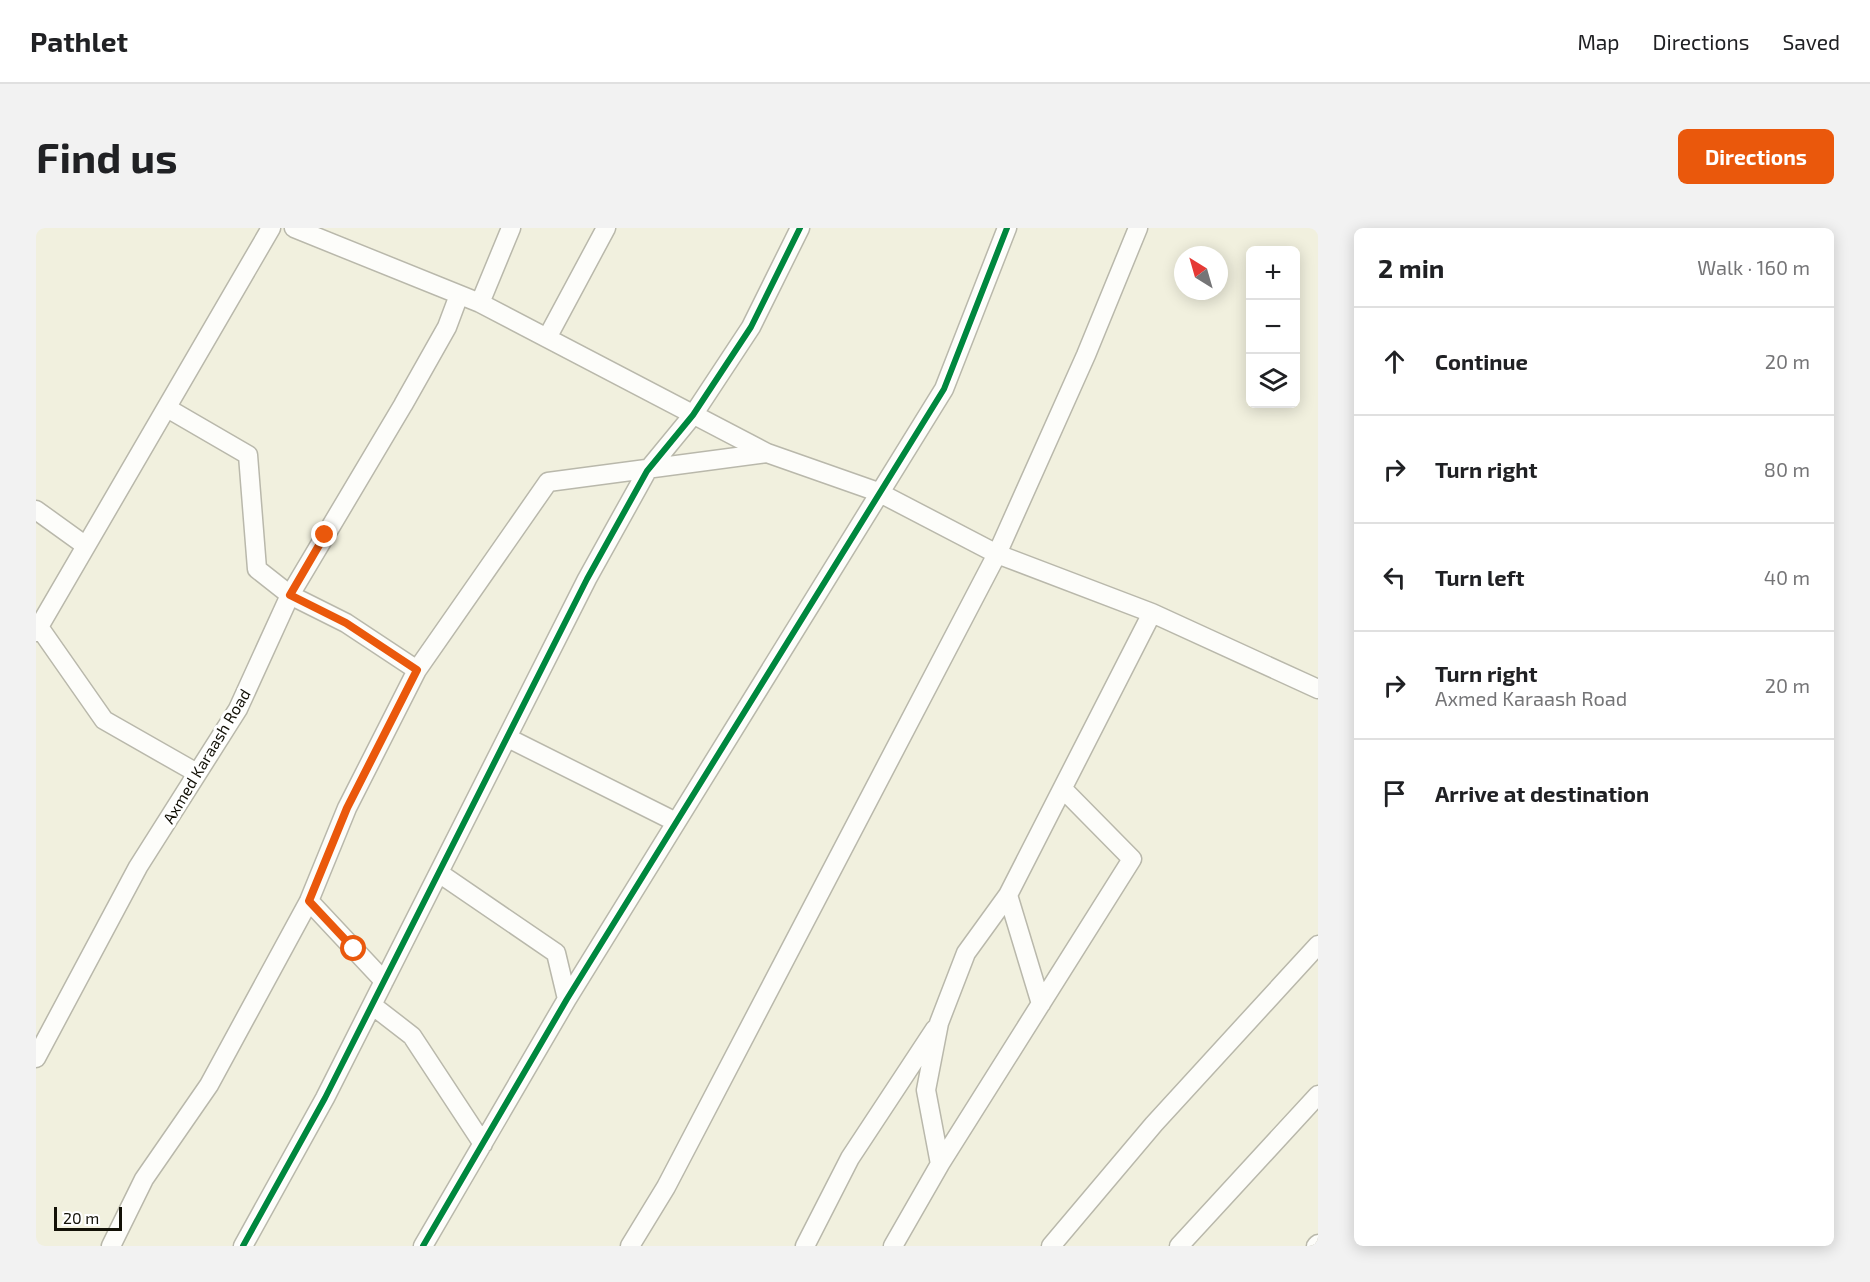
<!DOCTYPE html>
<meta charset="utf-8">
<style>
:root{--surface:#fff;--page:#f2f2f2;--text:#202124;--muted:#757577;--line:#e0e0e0;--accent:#ea580c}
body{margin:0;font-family:"Exo 2",sans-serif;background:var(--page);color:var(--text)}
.controls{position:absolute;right:18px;top:18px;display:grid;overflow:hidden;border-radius:9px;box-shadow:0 3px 15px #0003}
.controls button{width:54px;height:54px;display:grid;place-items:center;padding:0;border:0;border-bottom:2px solid var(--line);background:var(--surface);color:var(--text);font:30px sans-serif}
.compass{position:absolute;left:1138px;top:18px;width:54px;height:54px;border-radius:50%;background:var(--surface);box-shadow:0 3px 15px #0003;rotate:323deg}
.scale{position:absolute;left:18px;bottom:15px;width:68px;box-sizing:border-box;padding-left:6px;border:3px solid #131107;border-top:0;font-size:16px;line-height:21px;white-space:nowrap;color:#131107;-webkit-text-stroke:4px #fff;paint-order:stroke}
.stop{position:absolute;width:18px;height:18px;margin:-14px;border:4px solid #ea580c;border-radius:50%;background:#fff}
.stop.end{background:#ea580c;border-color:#fff;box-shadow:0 2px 6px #0008}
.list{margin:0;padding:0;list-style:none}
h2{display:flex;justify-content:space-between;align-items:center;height:78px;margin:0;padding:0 24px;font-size:26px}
h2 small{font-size:20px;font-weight:400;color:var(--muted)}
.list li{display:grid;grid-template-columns:39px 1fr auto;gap:18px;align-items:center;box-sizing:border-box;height:108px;padding:0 24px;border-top:2px solid var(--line)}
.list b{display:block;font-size:22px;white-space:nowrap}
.list p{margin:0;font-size:20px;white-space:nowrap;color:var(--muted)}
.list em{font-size:20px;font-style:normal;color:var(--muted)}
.icon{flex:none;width:33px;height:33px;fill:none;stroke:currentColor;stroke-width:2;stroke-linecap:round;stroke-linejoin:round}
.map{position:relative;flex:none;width:1282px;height:1018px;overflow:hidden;border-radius:9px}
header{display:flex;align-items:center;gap:36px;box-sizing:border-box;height:84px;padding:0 30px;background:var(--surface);border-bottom:2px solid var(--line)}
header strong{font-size:28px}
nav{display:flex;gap:33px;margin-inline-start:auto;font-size:21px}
.intro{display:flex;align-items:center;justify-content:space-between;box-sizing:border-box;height:144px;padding:0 36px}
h1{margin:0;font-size:42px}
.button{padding:15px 27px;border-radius:9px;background:var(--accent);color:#fff;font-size:21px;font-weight:700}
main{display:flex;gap:36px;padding:0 36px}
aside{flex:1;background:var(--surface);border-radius:9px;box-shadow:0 3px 15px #0003}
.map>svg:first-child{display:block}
</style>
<header>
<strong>Pathlet</strong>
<nav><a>Map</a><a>Directions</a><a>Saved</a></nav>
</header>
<div class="intro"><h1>Find us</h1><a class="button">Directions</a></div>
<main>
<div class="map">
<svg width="1282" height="1018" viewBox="0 0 1282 1018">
<rect width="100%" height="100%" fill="#f1f0de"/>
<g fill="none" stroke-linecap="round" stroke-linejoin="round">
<!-- street casing -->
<g stroke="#b9b8ab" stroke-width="21">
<path id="street" d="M258,0L444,75L731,225L842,264L961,326L1116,385L1282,461
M444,75L475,0
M511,110L570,0
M131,180L212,227L221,341L254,367L310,395L381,442
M0,282L50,318
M3,399L68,492L161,545
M0,404L235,0
M472,510L640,594
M403,645L520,725L531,771
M972,667L1005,776
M273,673L348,753
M336,777L376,808L447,916
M0,830L102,639L202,481L254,367L367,177L411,99L423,67
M904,936L890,862L903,795L930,725L972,667L1116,385
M75,1018L108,951L173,857L273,673L311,580L381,442L512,254L731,225
M207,1018L289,870L551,351L611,243L657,187L715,99L764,0
M387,1018L531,771L908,161L971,0
M594,1018L630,959L961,326L1050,127L1102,0
M769,1018L814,930L899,801
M857,1018L904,936L1096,631L1027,561
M1015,1018L1118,896L1282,717
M1143,1018L1282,867
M1280,1018L1282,1016"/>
</g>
<!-- street -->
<use href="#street" stroke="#fdfdfa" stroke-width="18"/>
<!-- cycleway casing -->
<g stroke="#fff" stroke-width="10">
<path id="cycleway" d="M207,1018L289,870L551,351L611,243L657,187L715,99L764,0
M387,1018L531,771L908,161L971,0"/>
</g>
<!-- cycleway -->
<use href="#cycleway" stroke="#00873e" stroke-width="6"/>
</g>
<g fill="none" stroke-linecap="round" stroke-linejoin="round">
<!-- route -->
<path stroke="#ea580c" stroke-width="8" d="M289,307L254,367L310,395L381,442L311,580L273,673L318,721"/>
</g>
<g text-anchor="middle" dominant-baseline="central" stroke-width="6" stroke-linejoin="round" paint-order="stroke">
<!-- street labels -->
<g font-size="16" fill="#131107" stroke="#fff">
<text transform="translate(170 528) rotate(-59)">Axmed Karaash Road</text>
</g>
</g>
</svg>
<div class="controls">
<button>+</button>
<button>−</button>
<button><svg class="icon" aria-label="layers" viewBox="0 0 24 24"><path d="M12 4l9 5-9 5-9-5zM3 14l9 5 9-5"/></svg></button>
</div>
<svg class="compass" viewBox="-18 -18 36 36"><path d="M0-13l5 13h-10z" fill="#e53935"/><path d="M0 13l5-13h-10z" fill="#757577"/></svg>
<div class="scale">20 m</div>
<div class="stop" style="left:318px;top:721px"></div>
<div class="stop end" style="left:289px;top:307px"></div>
</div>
<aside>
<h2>2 min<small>Walk · 160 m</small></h2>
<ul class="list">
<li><svg class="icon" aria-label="ahead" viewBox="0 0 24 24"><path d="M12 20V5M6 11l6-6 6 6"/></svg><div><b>Continue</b></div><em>20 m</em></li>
<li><svg class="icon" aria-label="right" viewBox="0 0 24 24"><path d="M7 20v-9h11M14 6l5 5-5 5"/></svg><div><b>Turn right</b></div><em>80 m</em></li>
<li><svg class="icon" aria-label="left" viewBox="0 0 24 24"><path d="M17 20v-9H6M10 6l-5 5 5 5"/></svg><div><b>Turn left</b></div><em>40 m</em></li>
<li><svg class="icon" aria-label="right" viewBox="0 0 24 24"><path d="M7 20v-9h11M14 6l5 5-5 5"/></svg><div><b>Turn right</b><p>Axmed Karaash Road</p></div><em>20 m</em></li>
<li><svg class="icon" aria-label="arrive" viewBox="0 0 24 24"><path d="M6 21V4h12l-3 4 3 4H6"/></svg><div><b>Arrive at destination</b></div></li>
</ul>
</aside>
</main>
